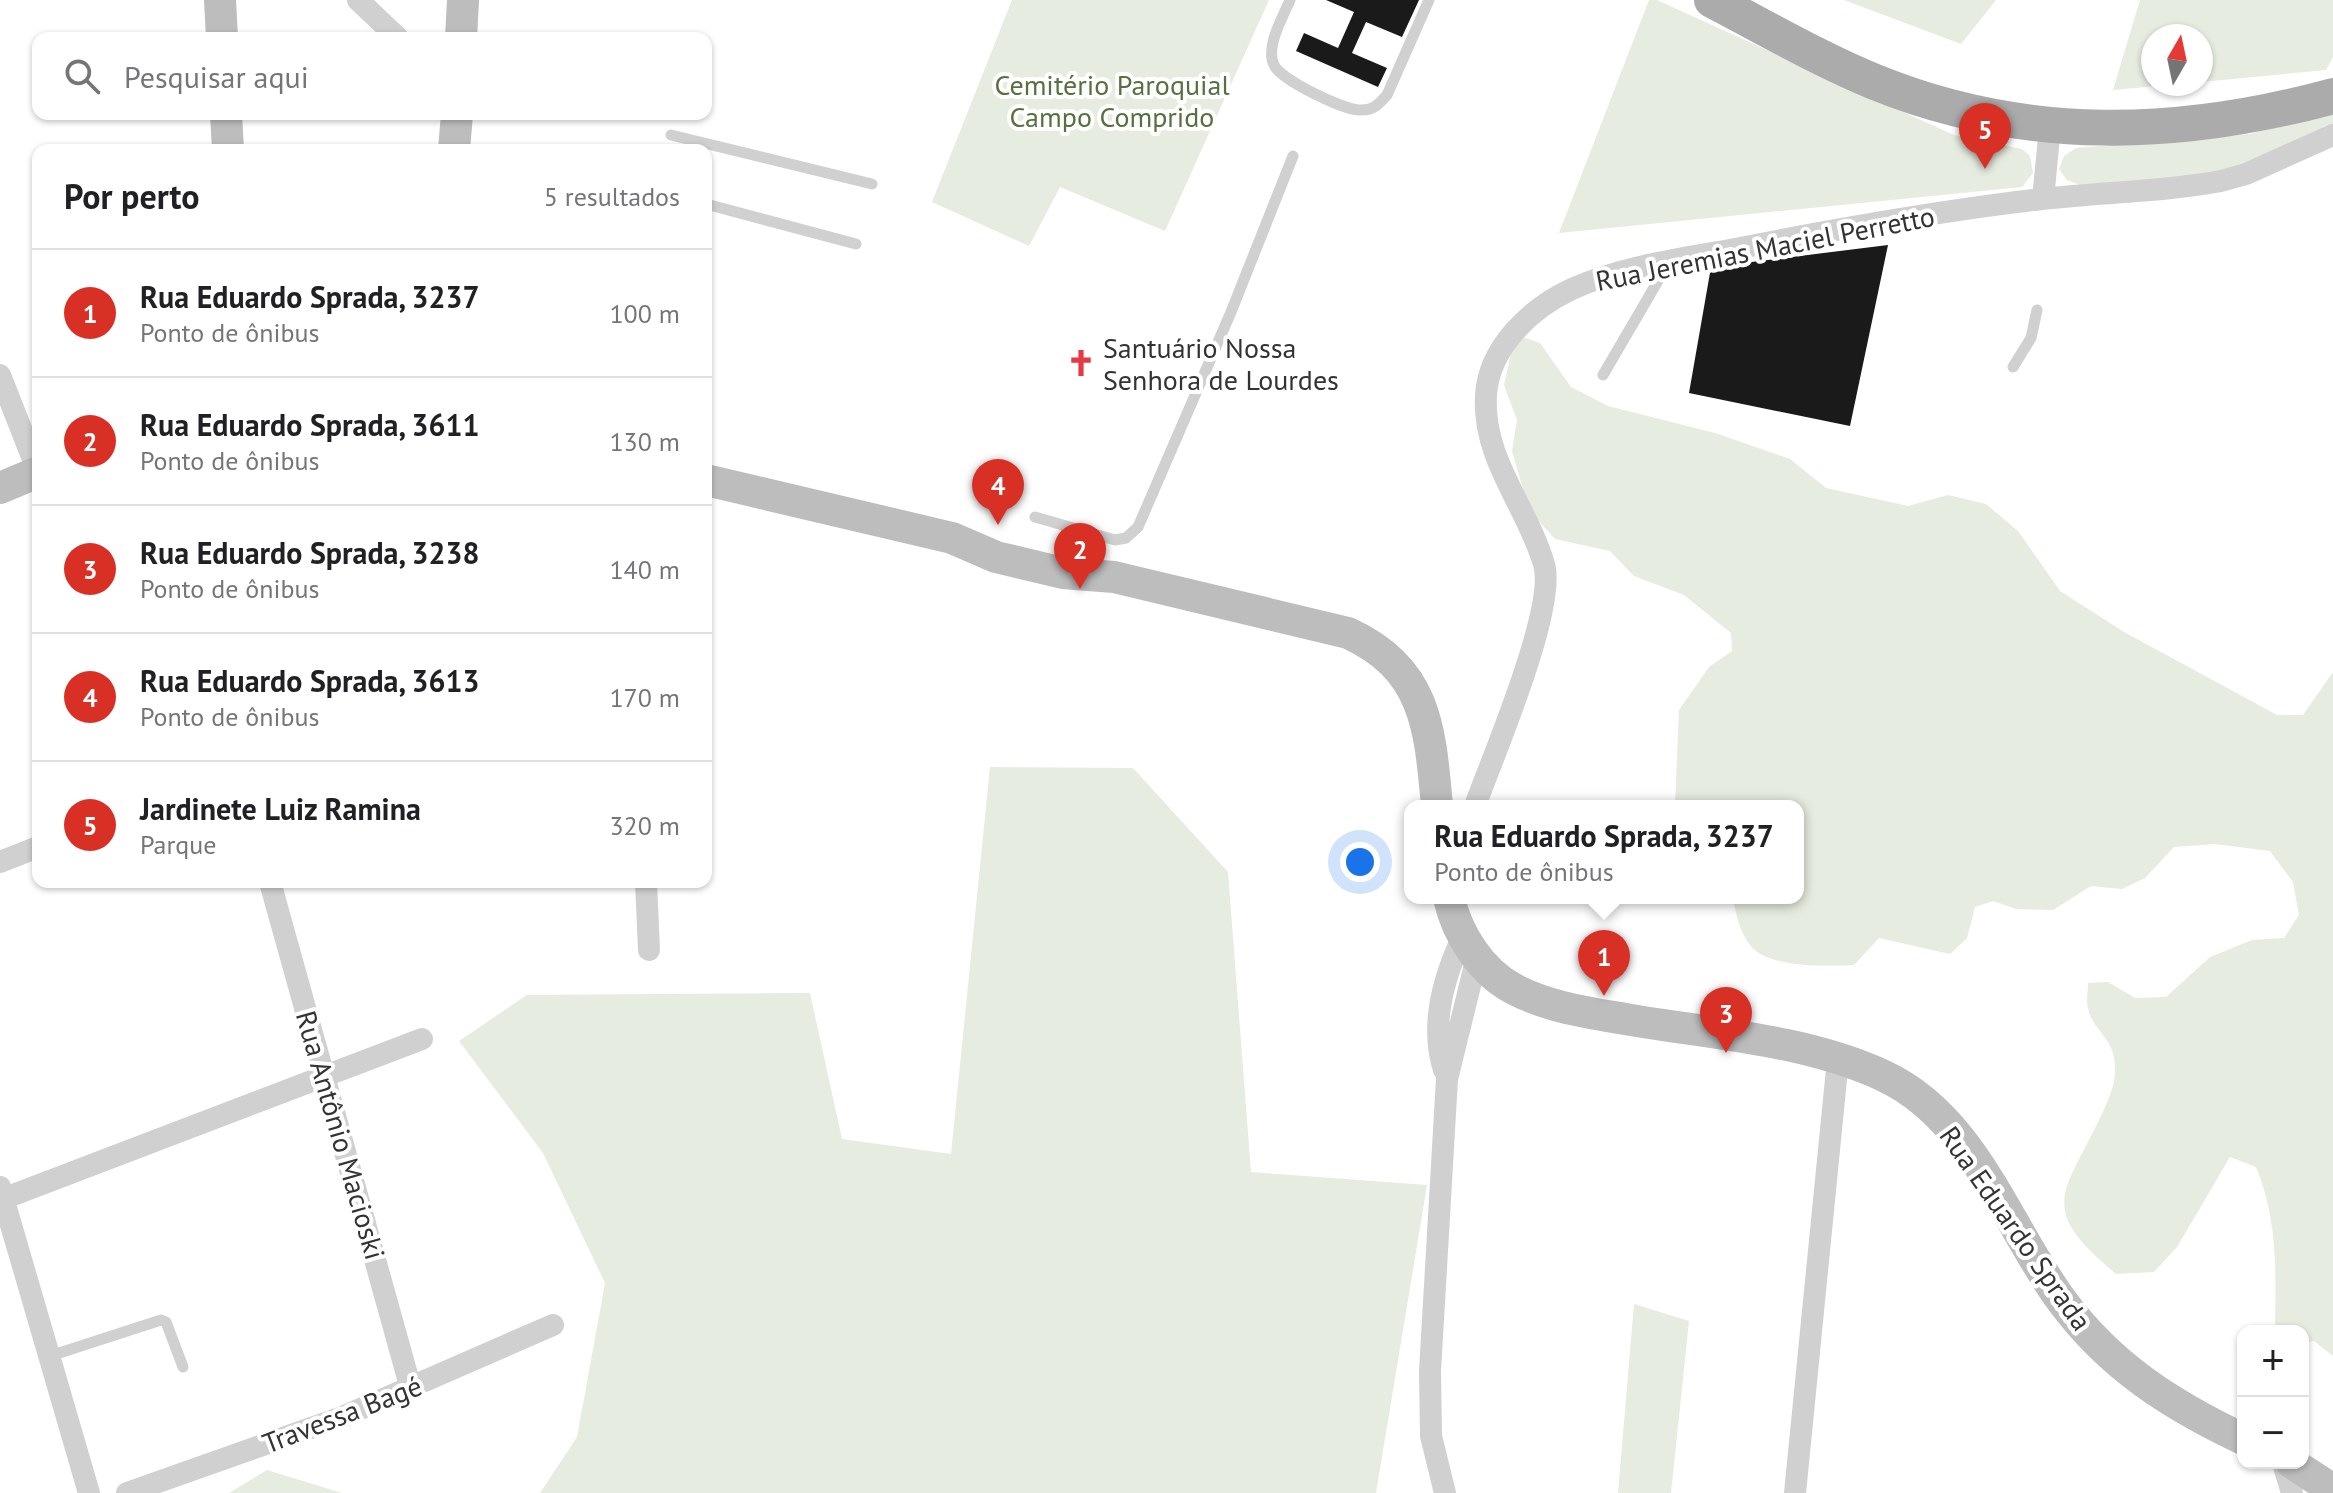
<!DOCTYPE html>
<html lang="pt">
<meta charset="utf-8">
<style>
:root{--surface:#fff;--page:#f2f2f2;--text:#202124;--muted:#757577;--line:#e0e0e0;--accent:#d93025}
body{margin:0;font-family:"PT Sans",sans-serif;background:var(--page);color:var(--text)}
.controls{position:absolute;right:24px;bottom:24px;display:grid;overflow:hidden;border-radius:16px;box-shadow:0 2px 6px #0004}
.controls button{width:72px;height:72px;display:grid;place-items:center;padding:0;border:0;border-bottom:2px solid var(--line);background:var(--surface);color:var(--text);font:40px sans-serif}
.compass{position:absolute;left:2141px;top:24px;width:72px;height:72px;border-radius:50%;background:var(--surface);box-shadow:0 2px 6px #0004;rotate:9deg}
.you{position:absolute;left:1360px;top:862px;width:28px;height:28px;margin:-20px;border:6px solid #fff;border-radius:50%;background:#1a73e8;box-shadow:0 0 0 12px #1a73e833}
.badge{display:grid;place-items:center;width:52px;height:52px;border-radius:50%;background:var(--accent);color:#fff;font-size:26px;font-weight:700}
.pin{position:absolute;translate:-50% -66px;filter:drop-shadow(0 2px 4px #0008)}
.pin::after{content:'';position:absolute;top:42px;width:28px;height:24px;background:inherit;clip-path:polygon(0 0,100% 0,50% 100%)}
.popup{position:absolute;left:1404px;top:800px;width:400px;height:104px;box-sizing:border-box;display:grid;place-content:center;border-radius:16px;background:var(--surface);filter:drop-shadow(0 2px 6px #0005);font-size:26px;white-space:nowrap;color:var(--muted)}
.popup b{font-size:30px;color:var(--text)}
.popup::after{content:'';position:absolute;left:50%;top:100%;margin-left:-16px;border:16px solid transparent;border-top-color:var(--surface)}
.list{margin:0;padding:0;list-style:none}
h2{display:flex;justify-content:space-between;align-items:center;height:104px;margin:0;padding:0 32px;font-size:34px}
h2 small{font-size:26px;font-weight:400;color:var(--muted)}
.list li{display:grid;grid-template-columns:52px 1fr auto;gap:24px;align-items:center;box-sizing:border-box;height:128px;padding:0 32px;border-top:2px solid var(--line)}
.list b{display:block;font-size:30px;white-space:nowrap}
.list p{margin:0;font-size:26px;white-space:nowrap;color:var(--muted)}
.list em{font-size:26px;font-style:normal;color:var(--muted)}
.icon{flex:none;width:44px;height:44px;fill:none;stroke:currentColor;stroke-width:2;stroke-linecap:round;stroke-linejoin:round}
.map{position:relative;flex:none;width:2333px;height:1493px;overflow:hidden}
.search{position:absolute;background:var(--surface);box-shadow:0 2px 6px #0004;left:32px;top:32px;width:680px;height:88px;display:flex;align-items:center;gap:20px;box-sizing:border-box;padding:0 28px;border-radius:16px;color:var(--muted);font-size:30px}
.panel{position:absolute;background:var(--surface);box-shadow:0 2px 6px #0004;left:32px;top:144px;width:680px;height:744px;border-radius:16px}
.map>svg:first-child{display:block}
</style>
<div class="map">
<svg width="2333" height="1493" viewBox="0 0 2333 1493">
<rect width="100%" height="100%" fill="#fff"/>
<!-- green -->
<path fill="#e6ecdf" d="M1012,0H1269L1165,231L1060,187L1029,246L932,202Z
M1649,0H1657L1954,135L2022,149L2030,156L2033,173L2022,187L1559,233Z
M1844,0H1996L1961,44Z
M2140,0H2333V57L2326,70L2201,82V36H2153V84H2178L2113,90Z
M2333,111V125L2243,167L2209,175L2080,185L2067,180L2059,169L2064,156L2076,148L2250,134Z
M1520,336L1540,343L1571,387L1608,406L1715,433L1790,459L1826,488L1908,506L1948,495L1986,504L2018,531L2060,591L2124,632L2277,715H2303L2333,672V1356L2314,1341L2303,1343V1331L2275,1329C2276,1272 2278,1220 2256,1167L2230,1157L2177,1247L2154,1272L2116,1274C2036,1207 2063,1196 2102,1114C2109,1098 2116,1084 2115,1067C2115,1037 2092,1031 2088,1008C2086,1001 2088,991 2088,983L2108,982L2135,998L2166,997L2210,957L2252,940L2284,938L2299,915L2293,882L2270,851L2215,844L2174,847L2145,878L2122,889L2091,886L2053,910L2016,909L1993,901L1975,907L1967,938L1950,954L1879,938L1854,965C1828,966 1776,968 1755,950C1741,938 1736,915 1733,898H1798V806H1675L1679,710L1709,667L1732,651L1731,633L1684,595L1634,576L1610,551L1555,539L1529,510L1512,451L1517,420L1504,385L1513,344Z
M990,767L1133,768L1228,872L1251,1172L1427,1185L1376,1493H540L577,1437L605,1283L543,1153L459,1041L527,995L810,993L842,1139L951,1154Z
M1634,1304L1689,1321L1671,1493H1618Z
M267,1470L342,1493H229Z"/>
<!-- building -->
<path fill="#1a1a1a" d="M1326,0H1419L1402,37L1366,22L1352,53L1387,68L1378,87L1296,51L1304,33L1338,48L1354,12Z
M1888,245L1850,426L1689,393L1711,267Z"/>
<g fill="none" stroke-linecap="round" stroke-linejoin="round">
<!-- lane -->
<path stroke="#d0d0d0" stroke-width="11" d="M1290,0C1283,17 1265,47 1274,65C1281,80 1345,111 1361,110C1374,110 1379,104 1387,95L1429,0
M671,135L872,184
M706,204L856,244
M2013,367L2031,338L2037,310
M1603,375L1669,262
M1035,517L1115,540L1126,538L1138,527L1231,312L1293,156
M50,1356L161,1320L166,1322L183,1367"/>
<!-- street -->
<path stroke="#d0d0d0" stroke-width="22" d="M358,0L398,38
M2043,199L2050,127
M0,375L38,472
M1475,806C1493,756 1557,608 1544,564C1527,506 1482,459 1486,395C1489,347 1531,308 1572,289C1623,266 1681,259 1735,249C1837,229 1939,211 2042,199C2101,192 2162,192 2221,181L2246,174L2333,135
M0,862L38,847
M270,882L411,1389
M646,882L649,950
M1444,1070C1430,1026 1444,976 1463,936
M0,1187L89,1493
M0,1200L422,1039
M2283,1463L2292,1493
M127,1493L342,1417L553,1325
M1445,1493L1431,1436L1430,1371L1447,1079L1477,957
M1795,1493L1838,1059"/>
<!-- secondary -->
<path stroke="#bdbdbd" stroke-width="32" d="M220,0L222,38
M461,38L463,0
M226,114L228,150
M454,150L457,114
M706,480L952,538L996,557L1063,573L1114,577L1348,633C1427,669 1430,729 1437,806
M0,488L38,472
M1449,898C1457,934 1481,972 1514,989C1550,1008 1591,1013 1631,1020C1714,1034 1807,1040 1884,1076C1974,1118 2007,1227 2062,1301C2110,1366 2171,1405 2243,1439
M2292,1463L2333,1490"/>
<!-- primary -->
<path stroke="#ababab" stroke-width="36" d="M1712,0C1766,28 1819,59 1875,82C2025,143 2179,138 2333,96"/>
</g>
<!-- icons -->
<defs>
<g id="church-bare" transform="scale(2.16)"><path d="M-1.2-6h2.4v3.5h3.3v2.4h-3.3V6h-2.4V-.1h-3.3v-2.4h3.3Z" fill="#e63946" stroke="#fff" stroke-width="2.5" paint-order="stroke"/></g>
</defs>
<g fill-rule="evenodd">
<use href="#church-bare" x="1081" y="363"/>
</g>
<g text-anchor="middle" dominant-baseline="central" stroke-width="8" stroke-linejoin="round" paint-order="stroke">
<!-- park labels -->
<g font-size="28" fill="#56703f" stroke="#fff">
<text x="1112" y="84">Cemitério Paroquial<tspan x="1112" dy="32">Campo Comprido</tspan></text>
</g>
<!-- street labels -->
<g font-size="28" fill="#333" stroke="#fff">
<text transform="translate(1765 248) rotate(-11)">Rua Jeremias Maciel Perretto</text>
<text transform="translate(341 1135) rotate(74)">Rua Antônio Macioski</text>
<text transform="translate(2016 1228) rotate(55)">Rua Eduardo Sprada</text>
<text transform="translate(342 1414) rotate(-21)">Travessa Bagé</text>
</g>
<!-- poi labels -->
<g font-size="28" fill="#333" stroke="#fff" text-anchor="start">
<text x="1103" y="347">Santuário Nossa<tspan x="1103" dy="32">Senhora de Lourdes</tspan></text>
</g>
</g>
</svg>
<div class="controls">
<button>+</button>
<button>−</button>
</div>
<svg class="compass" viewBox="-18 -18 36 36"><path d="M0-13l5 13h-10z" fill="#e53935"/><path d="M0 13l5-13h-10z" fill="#757577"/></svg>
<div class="you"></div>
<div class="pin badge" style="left:1604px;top:996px">1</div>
<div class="popup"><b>Rua Eduardo Sprada, 3237</b>Ponto de ônibus</div>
<div class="pin badge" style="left:1080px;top:589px">2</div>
<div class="pin badge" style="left:1726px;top:1053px">3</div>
<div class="pin badge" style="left:998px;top:525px">4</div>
<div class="pin badge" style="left:1985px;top:169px">5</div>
<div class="search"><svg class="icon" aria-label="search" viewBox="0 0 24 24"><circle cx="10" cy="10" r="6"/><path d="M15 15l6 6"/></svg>Pesquisar aqui</div>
<section class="panel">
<h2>Por perto<small>5 resultados</small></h2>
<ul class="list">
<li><span class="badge">1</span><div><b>Rua Eduardo Sprada, 3237</b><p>Ponto de ônibus</p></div><em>100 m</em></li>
<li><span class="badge">2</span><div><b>Rua Eduardo Sprada, 3611</b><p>Ponto de ônibus</p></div><em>130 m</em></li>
<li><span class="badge">3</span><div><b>Rua Eduardo Sprada, 3238</b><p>Ponto de ônibus</p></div><em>140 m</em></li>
<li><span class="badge">4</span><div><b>Rua Eduardo Sprada, 3613</b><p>Ponto de ônibus</p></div><em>170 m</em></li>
<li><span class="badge">5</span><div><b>Jardinete Luiz Ramina</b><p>Parque</p></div><em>320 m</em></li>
</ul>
</section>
</div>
